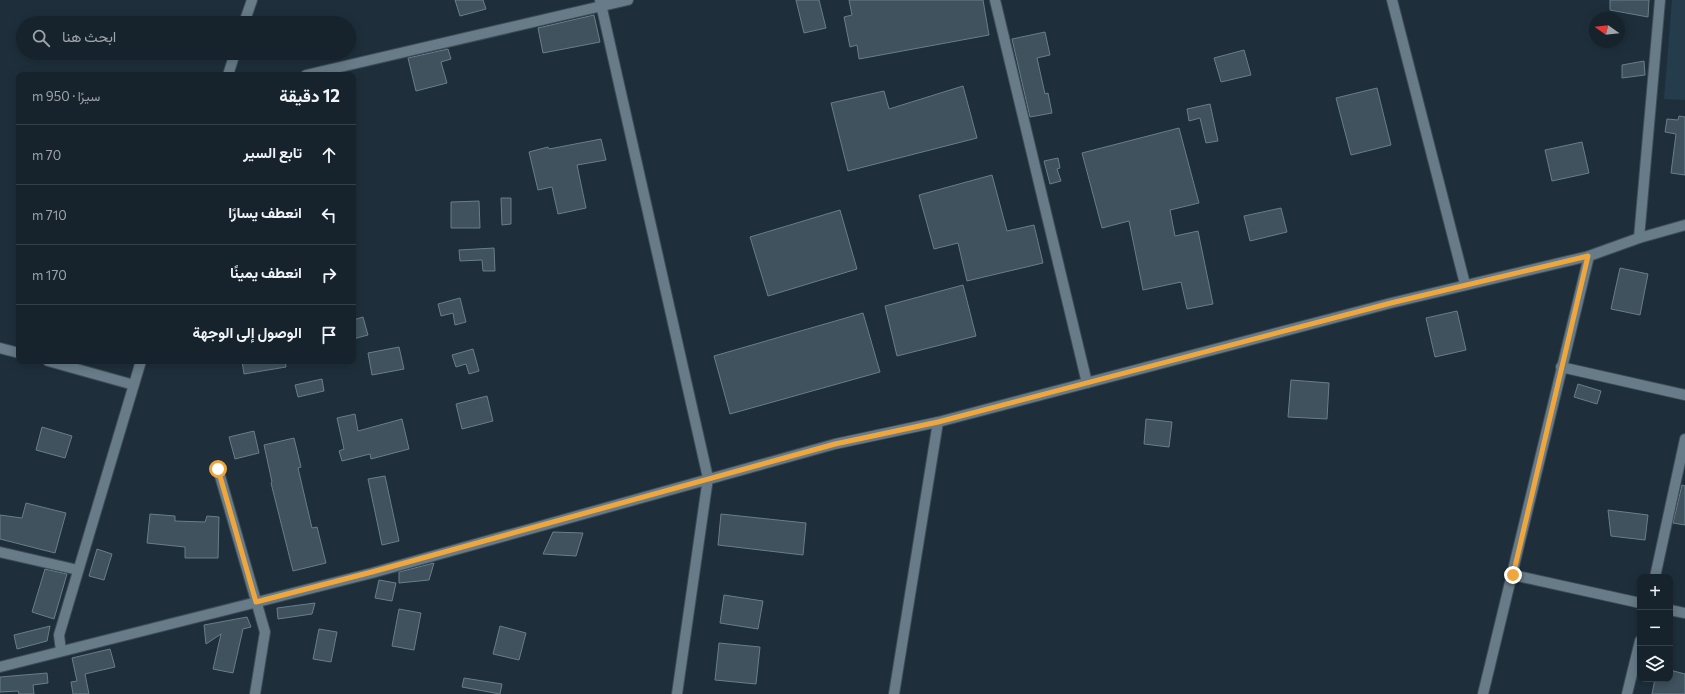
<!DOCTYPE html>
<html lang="ar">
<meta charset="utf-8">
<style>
:root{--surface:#16232c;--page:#232f38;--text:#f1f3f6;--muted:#9ea4a9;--line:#354048}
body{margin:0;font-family:Commissioner,Vazirmatn,sans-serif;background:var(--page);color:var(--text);direction:rtl}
.controls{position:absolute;right:12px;bottom:12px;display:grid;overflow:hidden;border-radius:8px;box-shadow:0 2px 10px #0003}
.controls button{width:36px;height:36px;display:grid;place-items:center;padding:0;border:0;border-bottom:1px solid var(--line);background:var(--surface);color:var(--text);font:20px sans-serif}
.compass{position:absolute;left:1589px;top:12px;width:36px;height:36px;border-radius:50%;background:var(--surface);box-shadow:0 2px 10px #0003;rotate:285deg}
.stop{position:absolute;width:12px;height:12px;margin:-9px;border:3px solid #efa73d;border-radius:50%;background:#fff}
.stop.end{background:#efa73d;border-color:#fff;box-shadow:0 1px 4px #0008}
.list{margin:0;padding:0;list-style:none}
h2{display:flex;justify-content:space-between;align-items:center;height:52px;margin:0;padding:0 16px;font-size:17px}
h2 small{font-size:13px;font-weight:400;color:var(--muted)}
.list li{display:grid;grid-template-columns:26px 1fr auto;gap:12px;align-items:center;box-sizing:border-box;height:60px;padding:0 16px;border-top:1px solid var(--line)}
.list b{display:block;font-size:15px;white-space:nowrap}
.list em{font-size:13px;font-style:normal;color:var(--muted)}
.icon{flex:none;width:22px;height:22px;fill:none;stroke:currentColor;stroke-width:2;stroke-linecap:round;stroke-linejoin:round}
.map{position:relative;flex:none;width:1685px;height:694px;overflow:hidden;direction:ltr}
.search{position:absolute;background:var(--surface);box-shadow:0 2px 10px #0003;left:16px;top:16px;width:340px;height:44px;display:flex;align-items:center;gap:10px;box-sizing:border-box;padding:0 14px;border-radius:22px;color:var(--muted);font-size:15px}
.panel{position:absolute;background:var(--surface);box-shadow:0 2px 10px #0003;left:16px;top:72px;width:340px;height:292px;border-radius:8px;direction:rtl}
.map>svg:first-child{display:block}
</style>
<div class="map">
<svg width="1685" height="694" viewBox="0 0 1685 694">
<rect width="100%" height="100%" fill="#1e2f3b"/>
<!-- built -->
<path fill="#243c4c" d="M1672,0H1685V100L1664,99Z"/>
<!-- building -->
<path fill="#3f525e" stroke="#697d8a" d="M455,0H483L486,9L460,16Z
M796,0H819L826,28L804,33Z
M849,0H983L989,35L859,59L857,45L850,47L844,17L852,15Z
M1610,0H1649L1648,17L1610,10Z
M594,15L600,42L543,53L538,28Z
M1045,32L1050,55L1037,58L1045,94L1048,93L1052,113L1030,117L1012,39Z
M448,49L451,59L441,62L447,83L416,91L408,58Z
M1244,50L1251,75L1221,82L1214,58Z
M1644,61L1645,75L1622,78V65Z
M963,86L977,138L848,171L831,103L884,91L889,109Z
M1377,88L1391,145L1351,155L1336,98Z
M1210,104L1218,141L1206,143L1200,118L1189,121L1187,109Z
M1679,116L1685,117V175L1671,173L1676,134L1665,132L1667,119L1678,120Z
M1179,128L1199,203L1170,210L1175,236L1198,231L1213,304L1187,309L1181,282L1143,290L1129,221L1102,228L1082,153Z
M601,139L606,160L577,165L586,208L558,214L552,187L538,190L529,152L548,147L549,149Z
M1582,142L1589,173L1552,181L1545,150Z
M1058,158L1060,168L1057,169L1061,181L1050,184L1044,161Z
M992,175L1007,231L1034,225L1043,263L967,281L958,243L934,249L919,195Z
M501,198H511V224L502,225Z
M479,201L480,228H451V202Z
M1281,208L1287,232L1250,241L1244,216Z
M840,210L857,269L768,296L750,237Z
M494,248L495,271H483L482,260L460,261L459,250Z
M1620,268L1648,274L1640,315L1611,309Z
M963,285L976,336L897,356L885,306Z
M460,298L466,322L455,325L453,313L441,316L438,304Z
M1457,311L1466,350L1435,357L1426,318Z
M863,313L880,372L730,414L714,356Z
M363,317L368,335L353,339V320Z
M399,347L404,369L372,375L368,353Z
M473,349L479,371L469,374L466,364L456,367L452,355Z
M242,361H285L286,367L244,374Z
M322,379L324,391L298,397L295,385Z
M1291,380L1329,383L1327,419L1288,417Z
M1578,384L1601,391L1597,404L1574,397Z
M487,396L493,421L462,429L456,404Z
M355,414L358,431L402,419L409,449L371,459L370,454L342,461L339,451L344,449L337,418Z
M1146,419L1172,422L1169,447L1144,444Z
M42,427L72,436L65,458L36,450Z
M254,431L259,453L235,459L229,437Z
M294,438L301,467L298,468L312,528L317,527L326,563L293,571L271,483L272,482L264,445Z
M385,476L399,541L382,545L368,479Z
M1682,485L1685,486V525L1673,523Z
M26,503L66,513L55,553L0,539V515L22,518Z
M1608,510L1648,515L1645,540L1611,536Z
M150,514L175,516V521L205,522L207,516L219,517L218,558H185V547L147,543Z
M721,514L806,523L803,555L718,545Z
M553,532L583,533L576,556L543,554Z
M97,549L112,554L104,580L89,576Z
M434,563L429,580L399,583V572Z
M45,569L67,574L54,619L32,612Z
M379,580L396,583L392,601L375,598Z
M724,595L763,601L758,629L720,623Z
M315,603L312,614L278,619L277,608Z
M399,609L421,613L414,650L392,646Z
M247,617L251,627L243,629L233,673L213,669L221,634L206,644L204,625Z
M50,626L47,641L17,649L14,635Z
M500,626L526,633L519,660L493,654Z
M319,629L337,632L331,662L313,659Z
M719,643L760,647L756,684L715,680Z
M110,649L115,667L85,674L89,694H73L71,682L77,681L72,658Z
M1670,670L1685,674V694H1652L1655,679H1670Z
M47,673L48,683L33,685L34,694H19L18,691L0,692V677Z
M464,678L502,684L500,694L462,687Z"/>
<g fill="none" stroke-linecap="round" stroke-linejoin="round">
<!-- minor casing -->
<g stroke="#3e4d57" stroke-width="12">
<path id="minor" d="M600,0L708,478L677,694
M995,0L1087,383
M1392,0L1465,284
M244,23L252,0
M228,75L235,53
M306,75L628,0
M1639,238L1660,0
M0,348L19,353
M48,361L134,385
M1561,367L1685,395
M218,469L265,632L255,694
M0,552L78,570
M1513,575L1640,603
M1655,577L1685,439
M1670,610L1685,613
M61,651L59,635L141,361
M894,694L938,422
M1483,694L1589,256
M1627,694L1640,641"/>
</g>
<!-- tertiary casing -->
<g stroke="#3e4d57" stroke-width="12">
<path id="tertiary" d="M0,667L372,573L835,444L938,422L1391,303L1589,256L1639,238L1685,225"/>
</g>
<!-- minor -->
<use href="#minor" stroke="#677b88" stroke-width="10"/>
<!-- tertiary -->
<use href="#tertiary" stroke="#677b88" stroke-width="10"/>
</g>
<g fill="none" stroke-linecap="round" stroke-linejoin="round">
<!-- route -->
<path stroke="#efa73d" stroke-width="5" d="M218,469L256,602L372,572L835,444L938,422L1391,303L1588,256L1513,575"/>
</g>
</svg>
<div class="controls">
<button>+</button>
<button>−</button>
<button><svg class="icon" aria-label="layers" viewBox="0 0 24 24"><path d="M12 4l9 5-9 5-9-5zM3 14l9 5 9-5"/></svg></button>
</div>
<svg class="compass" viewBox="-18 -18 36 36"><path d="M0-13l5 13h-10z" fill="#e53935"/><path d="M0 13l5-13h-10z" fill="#9ea4a9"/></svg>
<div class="stop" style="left:218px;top:469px"></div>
<div class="stop end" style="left:1513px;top:575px"></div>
<div class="search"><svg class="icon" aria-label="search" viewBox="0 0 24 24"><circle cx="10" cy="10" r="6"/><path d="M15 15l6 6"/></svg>ابحث هنا</div>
<section class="panel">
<h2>12 دقيقة<small>سيرًا · 950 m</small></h2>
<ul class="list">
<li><svg class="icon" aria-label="ahead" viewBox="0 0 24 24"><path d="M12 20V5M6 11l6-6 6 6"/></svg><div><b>تابع السير</b></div><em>70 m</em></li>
<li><svg class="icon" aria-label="left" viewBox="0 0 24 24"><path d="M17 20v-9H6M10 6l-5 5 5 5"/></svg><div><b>انعطف يسارًا</b></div><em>710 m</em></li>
<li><svg class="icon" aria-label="right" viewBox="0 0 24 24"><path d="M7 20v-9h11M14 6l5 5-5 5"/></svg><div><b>انعطف يمينًا</b></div><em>170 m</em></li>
<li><svg class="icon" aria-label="arrive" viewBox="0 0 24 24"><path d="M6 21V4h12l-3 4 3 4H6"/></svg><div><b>الوصول إلى الوجهة</b></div></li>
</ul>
</section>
</div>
